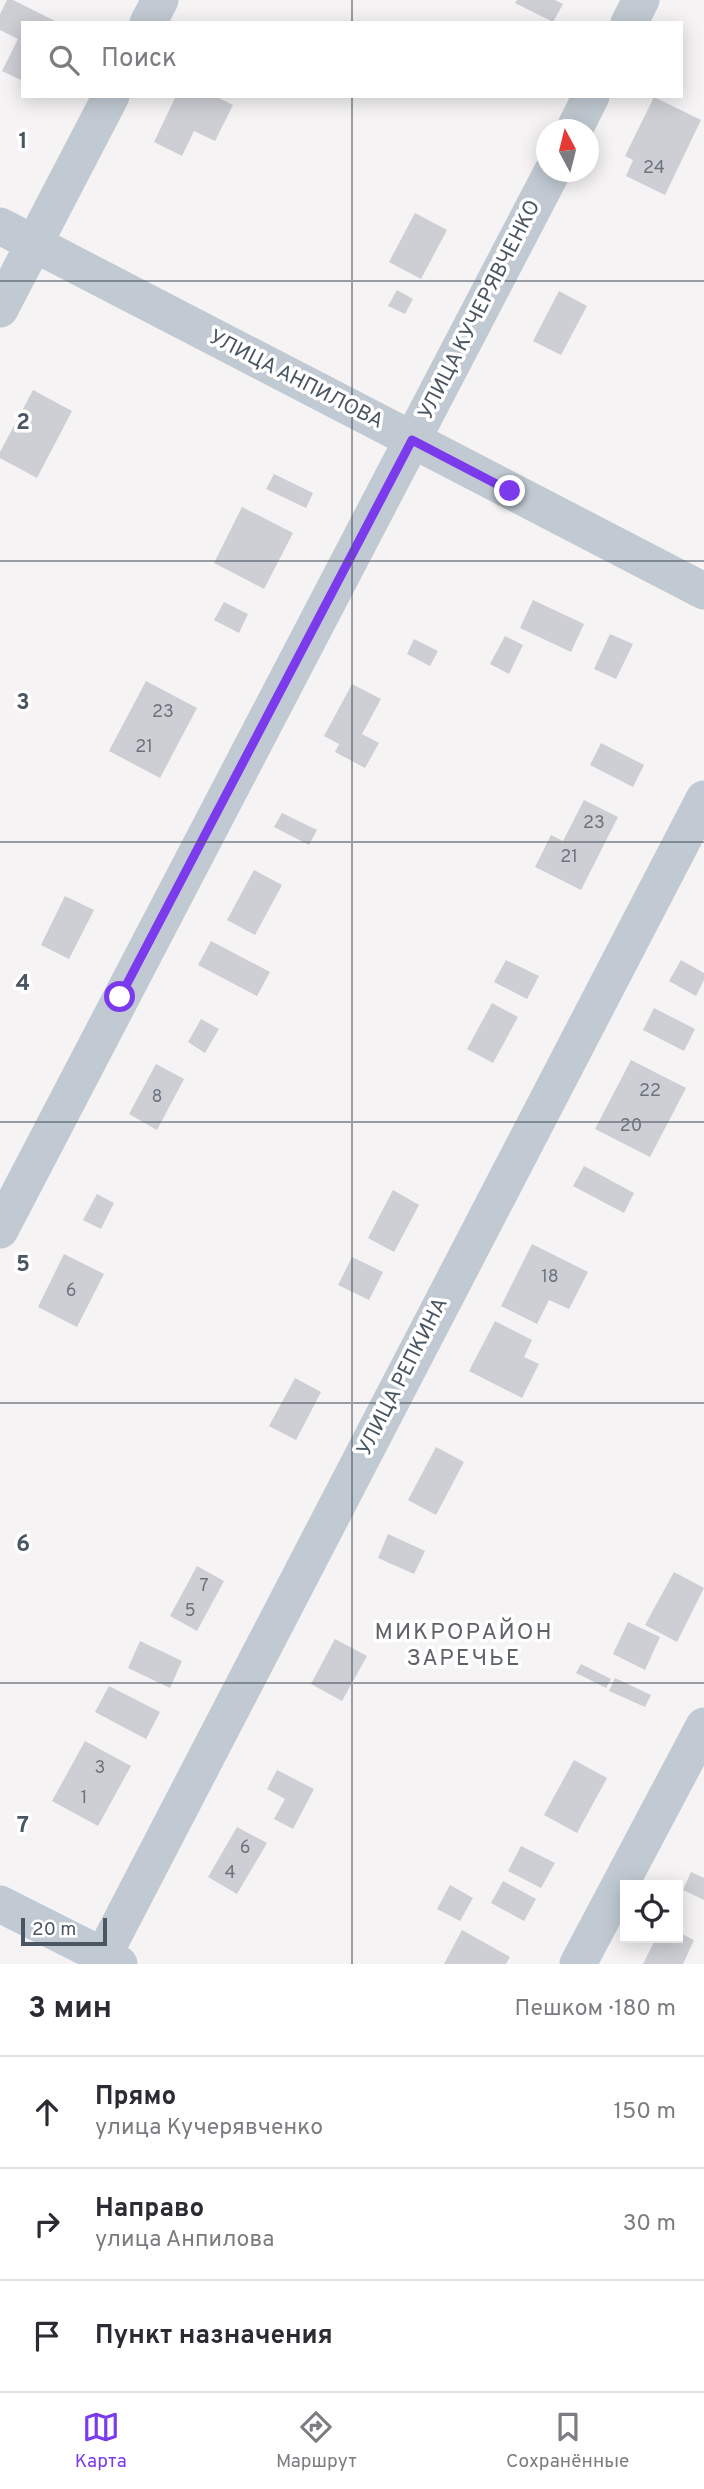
<!DOCTYPE html>
<html lang="ru">
<meta charset="utf-8">
<style>
:root{--surface:#fff;--page:#f7f7f7;--text:#2b2b33;--muted:#7c7c81;--line:#e1e1e2;--accent:#7c3aed}
body{margin:0;font-family:Overpass,sans-serif;background:var(--page);color:var(--text)}
.controls{position:absolute;right:21px;bottom:21px;display:grid;overflow:hidden;border-radius:0px;box-shadow:0 4px 18px #0003}
.controls button{width:63px;height:63px;display:grid;place-items:center;padding:0;border:0;border-bottom:2px solid var(--line);background:var(--surface);color:var(--text);font:35px sans-serif}
.compass{position:absolute;left:536px;top:119px;width:63px;height:63px;border-radius:50%;background:var(--surface);box-shadow:0 4px 18px #0003;rotate:353deg}
.scale{position:absolute;left:21px;bottom:18px;width:86px;box-sizing:border-box;padding-left:7px;border:4px solid #4a5661;border-top:0;font-size:19px;line-height:24px;white-space:nowrap;color:#4a5661;-webkit-text-stroke:5px #fff;paint-order:stroke}
.stop{position:absolute;width:21px;height:21px;margin:-16px;border:5px solid #7c3aed;border-radius:50%;background:#fff}
.stop.end{background:#7c3aed;border-color:#fff;box-shadow:0 2px 7px #0008}
.list{margin:0;padding:0;list-style:none}
h2{display:flex;justify-content:space-between;align-items:center;height:91px;margin:0;padding:0 28px;font-size:30px}
h2 small{font-size:23px;font-weight:400;color:var(--muted)}
.list li{display:grid;grid-template-columns:46px 1fr auto;gap:21px;align-items:center;box-sizing:border-box;height:112px;padding:0 28px;border-top:2px solid var(--line)}
.list b{display:block;font-size:26px;white-space:nowrap}
.list p{margin:0;font-size:23px;white-space:nowrap;color:var(--muted)}
.list em{font-size:23px;font-style:normal;color:var(--muted)}
.icon{flex:none;width:38px;height:38px;fill:none;stroke:currentColor;stroke-width:2;stroke-linecap:round;stroke-linejoin:round}
.map{position:relative;flex:none;width:704px;height:1964px;overflow:hidden}
.search{position:absolute;background:var(--surface);box-shadow:0 4px 18px #0003;left:21px;right:21px;top:21px;height:77px;display:flex;align-items:center;gap:18px;box-sizing:border-box;padding:0 24px;border-radius:0px;color:var(--muted);font-size:26px}
.sheet{height:427px;background:var(--surface)}
nav{display:flex;justify-content:space-around;align-items:center;box-sizing:border-box;height:98px;border-top:2px solid var(--line);background:var(--surface);font-size:19px;color:var(--muted)}
nav a{display:grid;justify-items:center;gap:4px}
nav .on{color:var(--accent)}
.map>svg:first-child{display:block}
</style>
<div class="map">
<svg width="704" height="1964" viewBox="0 0 704 1964">
<rect width="100%" height="100%" fill="#f5f3f3"/>
<!-- building -->
<path fill="#cdcfd5" d="M7,0H13L59,23H23V81L2,71L18,39L0,30V14Z
M517,0H555L563,4L553,22L515,3Z
M176,96H215L233,105L215,141L194,131L182,156L154,142Z
M654,97L701,120L665,195L626,176L633,160L625,156Z
M415,213L447,230L421,279L389,262Z
M397,290L413,299L405,314L388,306Z
M559,291L587,306L561,355L533,341Z
M33,390L72,411L37,478L0,458V452Z
M274,474L313,493L306,508L266,489Z
M242,507L293,533L264,589L214,563Z
M533,600L584,624L571,652L520,628Z
M224,602L248,614L239,633L214,620Z
M610,634L633,644L616,679L594,669Z
M505,636L523,645L509,674L490,664Z
M414,639L438,651L430,666L407,654Z
M146,681L197,708L160,778L109,751Z
M352,684L381,699L362,734L379,743L365,768L335,752L339,744L324,736Z
M601,743L644,765L633,787L590,765Z
M584,800L618,817L581,890L535,867L551,835L563,841Z
M282,813L317,830L309,845L274,827Z
M254,870L282,885L255,935L227,920Z
M65,896L94,910L69,959L41,945Z
M211,941L270,972L257,996L198,965Z
M506,960L539,976L527,999L494,982Z
M681,960L704,973V980L696,996L669,981Z
M492,1003L518,1017L493,1063L467,1049Z
M654,1008L695,1029L684,1051L643,1030Z
M201,1019L219,1029L205,1053L188,1042Z
M631,1060L686,1088L650,1157L595,1129Z
M156,1064L184,1079L157,1130L129,1114Z
M584,1166L634,1193L624,1213L573,1186Z
M393,1190L419,1205L394,1252L368,1238Z
M97,1194L114,1203L101,1229L83,1220Z
M532,1244L588,1272L569,1309L549,1300L537,1324L501,1306Z
M64,1254L104,1274L77,1327L38,1307Z
M352,1257L383,1272L369,1300L338,1285Z
M495,1321L532,1340L524,1357L539,1364L522,1398L469,1371Z
M295,1378L321,1392L296,1440L269,1426Z
M436,1447L464,1462L436,1515L408,1500Z
M388,1534L425,1551L414,1574L378,1558Z
M197,1566L224,1581L197,1631L170,1616Z
M674,1572L704,1588L677,1642L645,1625Z
M628,1622L660,1637L645,1670L613,1654Z
M335,1639L367,1656L342,1701L311,1684Z
M140,1641L182,1661L170,1688L128,1668Z
M581,1664L611,1679L606,1688L576,1673Z
M615,1678L651,1695L645,1707L609,1691Z
M109,1686L160,1712L146,1739L95,1712Z
M85,1741L131,1766L98,1826L52,1801Z
M574,1760L607,1778L577,1833L544,1815Z
M277,1770L314,1789L293,1829L274,1819L285,1799L267,1789Z
M237,1827L267,1843L237,1894L208,1877Z
M521,1846L555,1863L541,1888L508,1871Z
M691,1872L704,1878V1900L683,1890Z
M503,1881L536,1899L524,1921L491,1903Z
M450,1885L473,1898L460,1921L437,1909Z
M462,1930L510,1957L506,1964H444Z
M678,1932L694,1940L683,1964H643L656,1938H678Z"/>
<g fill="none" stroke-linecap="round" stroke-linejoin="round">
<!-- minor -->
<path stroke="#c1cad2" stroke-width="37" d="M148,23L160,0
M629,23L641,0
M574,130L591,96
M0,226L704,591
M0,309L111,96
M0,1230L552,172
M0,1904L119,1964
M103,1956L704,799
M578,1964L704,1726"/>
</g>
<g fill="none" stroke-linecap="round" stroke-linejoin="round">
<!-- route -->
<path stroke="#7c3aed" stroke-width="9" d="M120,997L412,440L510,491"/>
</g>
<!-- grid -->
<path fill="none" stroke="#4a5661" stroke-width="2" stroke-opacity="0.55" d="M352,0V23M352,96V1964M0,281H704M0,561H704M0,842H704M0,1122H704M0,1403H704M0,1683H704"/>
<g text-anchor="middle" dominant-baseline="central" stroke-width="7" stroke-linejoin="round" paint-order="stroke">
<!-- number labels -->
<g font-size="18" fill="#6b747e">
<text x="654" y="168">24</text>
<text x="163" y="712">23</text>
<text x="144" y="747">21</text>
<text x="594" y="823">23</text>
<text x="569" y="857">21</text>
<text x="650" y="1091">22</text>
<text x="157" y="1097">8</text>
<text x="631" y="1126">20</text>
<text x="550" y="1277">18</text>
<text x="71" y="1291">6</text>
<text x="204" y="1586">7</text>
<text x="190" y="1611">5</text>
<text x="100" y="1768">3</text>
<text x="84" y="1798">1</text>
<text x="245" y="1848">6</text>
<text x="230" y="1873">4</text>
</g>
<!-- street labels -->
<g font-size="21" fill="#4a5661" stroke="#fff">
<text transform="translate(480 310) rotate(-63)">УЛИЦА КУЧЕРЯВЧЕНКО</text>
<text transform="translate(296 380) rotate(27)">УЛИЦА АНПИЛОВА</text>
<text transform="translate(403 1377) rotate(-63)">УЛИЦА РЕПКИНА</text>
</g>
<!-- neighbourhood labels -->
<g font-size="23" letter-spacing="2" fill="#5f6368" stroke="#fff">
<text x="464" y="1633">МИКРОРАЙОН<tspan x="464" dy="26">ЗАРЕЧЬЕ</tspan></text>
</g>
</g>
<g font-size="23" text-anchor="middle" font-weight="bold" fill="#4a5661" stroke="#fff" stroke-width="7" stroke-linejoin="round" paint-order="stroke">
<text x="23" y="148">1</text>
<text x="23" y="429">2</text>
<text x="23" y="709">3</text>
<text x="23" y="990">4</text>
<text x="23" y="1271">5</text>
<text x="23" y="1551">6</text>
<text x="23" y="1832">7</text>
</g>
</svg>
<div class="controls">
<button><svg class="icon" aria-label="locate" viewBox="0 0 24 24"><circle cx="12" cy="12" r="6"/><path d="M12 2v4M12 18v4M2 12h4M18 12h4"/></svg></button>
</div>
<svg class="compass" viewBox="-18 -18 36 36"><path d="M0-13l5 13h-10z" fill="#e53935"/><path d="M0 13l5-13h-10z" fill="#7c7c81"/></svg>
<div class="scale">20 m</div>
<div class="stop" style="left:120px;top:997px"></div>
<div class="stop end" style="left:510px;top:491px"></div>
<div class="search"><svg class="icon" aria-label="search" viewBox="0 0 24 24"><circle cx="10" cy="10" r="6"/><path d="M15 15l6 6"/></svg>Поиск</div>
</div>
<section class="sheet">
<h2>3 мин<small>Пешком · 180 m</small></h2>
<ul class="list">
<li><svg class="icon" aria-label="ahead" viewBox="0 0 24 24"><path d="M12 20V5M6 11l6-6 6 6"/></svg><div><b>Прямо</b><p>улица Кучерявченко</p></div><em>150 m</em></li>
<li><svg class="icon" aria-label="right" viewBox="0 0 24 24"><path d="M7 20v-9h11M14 6l5 5-5 5"/></svg><div><b>Направо</b><p>улица Анпилова</p></div><em>30 m</em></li>
<li><svg class="icon" aria-label="arrive" viewBox="0 0 24 24"><path d="M6 21V4h12l-3 4 3 4H6"/></svg><div><b>Пункт назначения</b></div></li>
</ul>
</section>
<nav>
<a class="on"><svg class="icon" aria-label="map" viewBox="0 0 24 24"><path d="M3 6l6-2 6 2 6-2v14l-6 2-6-2-6 2zM9 4v14M15 6v14"/></svg>Карта</a>
<a><svg class="icon" aria-label="directions" viewBox="0 0 24 24"><path d="M12 3l9 9-9 9-9-9zM9 14v-3h6M13 9l2 2-2 2"/></svg>Маршрут</a>
<a><svg class="icon" aria-label="saved" viewBox="0 0 24 24"><path d="M7 4h10v16l-5-4-5 4z"/></svg>Сохранённые</a>
</nav>
